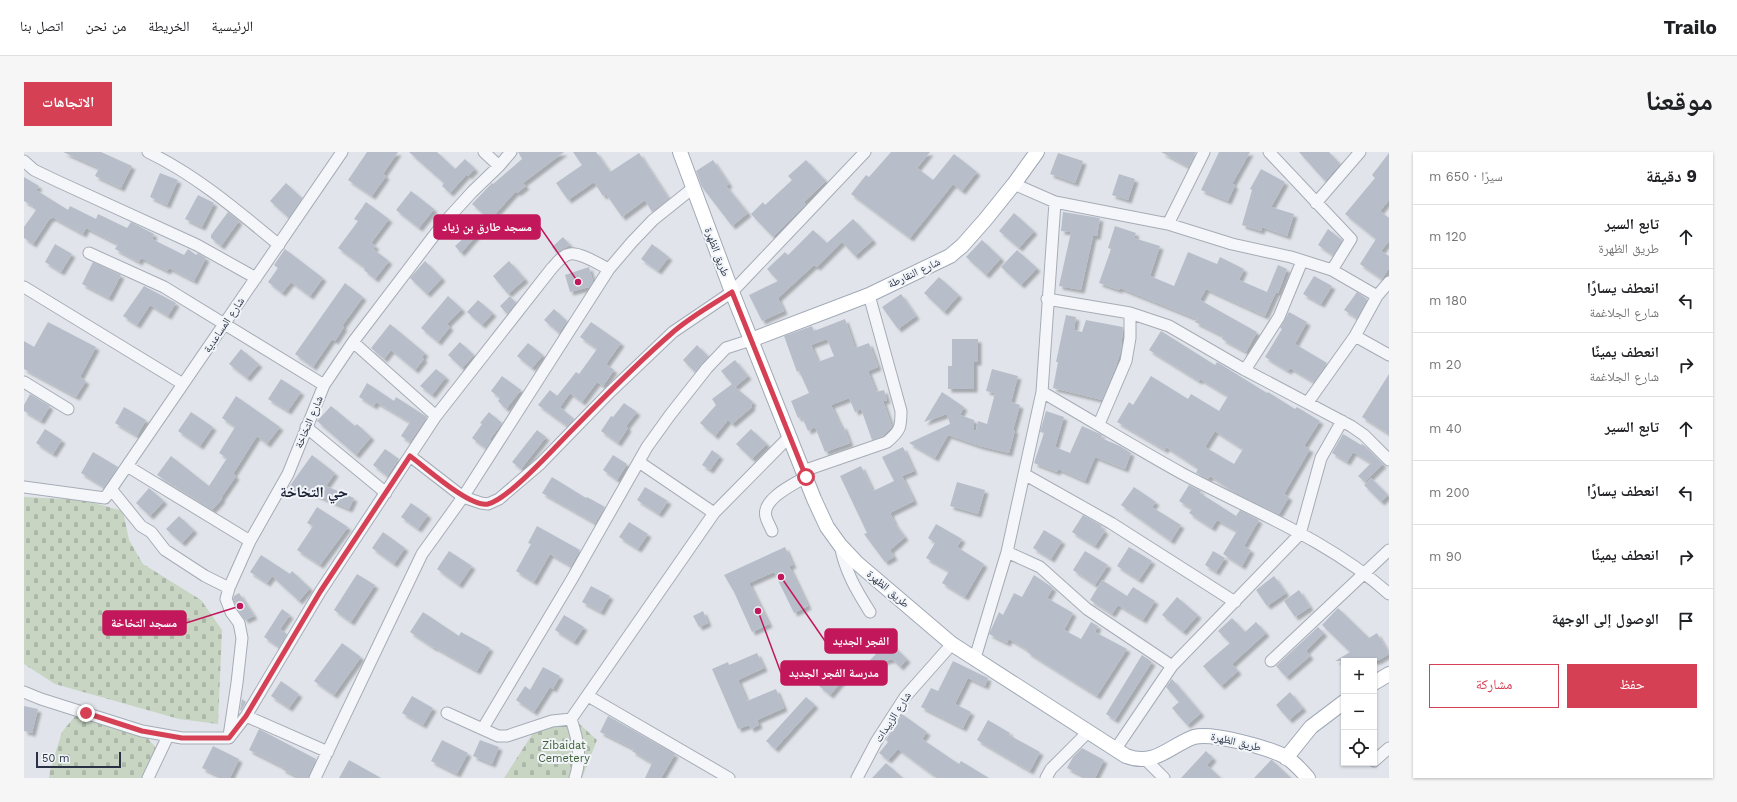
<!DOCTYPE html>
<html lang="ar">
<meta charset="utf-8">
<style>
:root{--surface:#fff;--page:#f6f6f6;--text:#202124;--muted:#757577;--line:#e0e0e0;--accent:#d64055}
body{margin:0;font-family:"Work Sans","Noto Naskh Arabic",sans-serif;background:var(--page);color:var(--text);direction:rtl}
.controls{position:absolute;right:12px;bottom:12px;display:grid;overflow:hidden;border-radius:0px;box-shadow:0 1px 3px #0004}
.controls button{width:36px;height:36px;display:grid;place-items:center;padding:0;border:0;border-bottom:1px solid var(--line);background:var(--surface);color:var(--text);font:20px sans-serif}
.scale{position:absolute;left:12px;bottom:10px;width:85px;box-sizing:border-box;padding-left:4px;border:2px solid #283244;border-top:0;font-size:11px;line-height:14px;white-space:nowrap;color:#283244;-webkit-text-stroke:3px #f1f4f8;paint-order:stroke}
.stop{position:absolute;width:12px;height:12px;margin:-9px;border:3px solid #d64055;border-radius:50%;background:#fff}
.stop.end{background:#d64055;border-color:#fff;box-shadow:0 1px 4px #0008}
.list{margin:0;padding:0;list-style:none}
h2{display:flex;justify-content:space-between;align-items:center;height:52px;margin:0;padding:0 16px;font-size:17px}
h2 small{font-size:13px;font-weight:400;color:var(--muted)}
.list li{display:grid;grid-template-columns:26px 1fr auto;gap:12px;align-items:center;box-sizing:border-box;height:64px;padding:0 16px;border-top:1px solid var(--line)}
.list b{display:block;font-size:15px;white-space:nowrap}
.list p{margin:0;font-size:13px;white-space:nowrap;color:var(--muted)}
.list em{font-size:13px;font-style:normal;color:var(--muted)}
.actions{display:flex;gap:8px;padding:12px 16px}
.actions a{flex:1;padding:9px 0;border:1px solid var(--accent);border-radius:0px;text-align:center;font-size:14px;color:var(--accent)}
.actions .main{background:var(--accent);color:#fff}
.icon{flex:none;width:22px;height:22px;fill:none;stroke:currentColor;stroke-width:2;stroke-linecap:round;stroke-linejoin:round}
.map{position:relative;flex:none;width:1365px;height:626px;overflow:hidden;direction:ltr;border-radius:0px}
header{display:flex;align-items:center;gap:24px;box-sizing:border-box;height:56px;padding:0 20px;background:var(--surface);border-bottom:1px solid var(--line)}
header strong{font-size:19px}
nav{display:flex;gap:22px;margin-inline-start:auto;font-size:14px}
.intro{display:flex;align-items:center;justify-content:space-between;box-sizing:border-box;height:96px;padding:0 24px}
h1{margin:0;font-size:28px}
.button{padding:10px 18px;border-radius:0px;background:var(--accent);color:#fff;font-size:14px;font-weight:700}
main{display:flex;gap:24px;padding:0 24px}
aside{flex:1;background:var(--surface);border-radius:0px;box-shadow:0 1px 3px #0004}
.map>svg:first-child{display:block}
</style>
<header>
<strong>Trailo</strong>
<nav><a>الرئيسية</a><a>الخريطة</a><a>من نحن</a><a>اتصل بنا</a></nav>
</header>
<div class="intro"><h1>موقعنا</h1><a class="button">الاتجاهات</a></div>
<main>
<aside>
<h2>9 دقيقة<small>سيرًا · 650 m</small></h2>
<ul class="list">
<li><svg class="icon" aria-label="ahead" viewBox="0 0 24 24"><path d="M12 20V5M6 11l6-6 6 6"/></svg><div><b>تابع السير</b><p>طريق الظهرة</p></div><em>120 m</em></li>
<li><svg class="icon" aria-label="left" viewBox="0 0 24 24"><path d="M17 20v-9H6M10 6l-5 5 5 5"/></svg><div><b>انعطف يسارًا</b><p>شارع الجلاغمة</p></div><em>180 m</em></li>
<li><svg class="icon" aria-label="right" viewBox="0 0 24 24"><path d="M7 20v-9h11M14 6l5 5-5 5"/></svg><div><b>انعطف يمينًا</b><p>شارع الجلاغمة</p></div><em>20 m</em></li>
<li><svg class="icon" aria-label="ahead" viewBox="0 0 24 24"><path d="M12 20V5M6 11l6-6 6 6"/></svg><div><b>تابع السير</b></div><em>40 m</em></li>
<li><svg class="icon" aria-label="left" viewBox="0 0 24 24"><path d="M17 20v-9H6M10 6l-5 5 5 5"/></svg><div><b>انعطف يسارًا</b></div><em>200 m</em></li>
<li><svg class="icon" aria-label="right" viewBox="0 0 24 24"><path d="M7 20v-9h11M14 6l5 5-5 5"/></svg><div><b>انعطف يمينًا</b></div><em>90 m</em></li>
<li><svg class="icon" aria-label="arrive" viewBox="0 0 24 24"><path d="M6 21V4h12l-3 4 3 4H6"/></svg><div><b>الوصول إلى الوجهة</b></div></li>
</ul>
<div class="actions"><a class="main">حفظ</a><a>مشاركة</a></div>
</aside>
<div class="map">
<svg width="1365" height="626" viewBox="0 0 1365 626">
<defs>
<pattern id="cemetery-stones" width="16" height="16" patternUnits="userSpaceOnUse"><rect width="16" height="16" fill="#c7d5c2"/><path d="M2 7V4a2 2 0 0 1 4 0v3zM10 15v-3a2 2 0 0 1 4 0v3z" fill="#abb7a8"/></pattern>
<filter id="shadow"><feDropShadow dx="3.5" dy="3.5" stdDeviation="1" flood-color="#0004"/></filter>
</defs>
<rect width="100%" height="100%" fill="#e1e5eb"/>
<!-- cemetery -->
<path fill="url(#cemetery-stones)" d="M0,345L59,348L99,359L105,388L119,412L177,448L198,478L194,572L155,567L31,532L0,512Z
M57,557L114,575L132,596L127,626H25L26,618L38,580Z
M551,568L573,588L558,626H480L509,581Z"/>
<!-- building -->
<path fill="#b8bec9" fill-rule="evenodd" filter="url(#shadow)" d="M39,0H77L108,14L97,36L71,24L75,16Z
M343,0H374L359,22L362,24L348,44L324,28Z
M385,0H413L431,17L441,7L451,17L444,24L443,22L426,41L418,34L420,31Z
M494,0H540L499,31L502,34L493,41L492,39L466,68L448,52L468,31L469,32L498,7Z
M549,0H572L586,20L615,1L645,47L628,60L621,48L598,65L582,42L579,44L570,30L544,48L532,31L558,13Z
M867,0H906L893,16L909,28L930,2L953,20L938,39L929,32L886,86L827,42L842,23L845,25Z
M1137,0H1172L1165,15Z
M1195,0H1226L1208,32L1211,33L1204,49L1177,38Z
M1275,0H1305L1316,12L1301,29Z
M1034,1L1059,9L1051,31L1026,22Z
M1365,1V48L1356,59L1365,66V89L1357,99L1365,104V116L1358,127L1336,112L1352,87L1321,62L1351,26L1348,23Z
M689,8L705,32L702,34L724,61L708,74L678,35L672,19Z
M782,8L802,29L780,50L782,52L749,85L727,62L739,50L741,53L768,28L764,24Z
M1237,17L1261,30L1247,55L1270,62L1263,84L1238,75L1237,79L1218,73L1228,38L1226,37Z
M136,21L154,28L143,53L126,45Z
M1095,22L1111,27L1104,48L1088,43Z
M0,25L15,34L12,38L44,58L46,54L72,67L74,62L103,76L107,70L130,82L128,87L160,103L164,97L172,103L174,101L182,106L170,129L145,116L143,119L117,106L115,110L91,97L94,92L62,76L59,82L28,65L27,67L26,66L9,92L0,86V75L12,58L8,55L9,54L0,49Z
M262,31L278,46L265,66L246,49Z
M387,39L410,57L395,76L372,58Z
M174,43L190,51L178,75L161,67Z
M342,50L365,67L347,91L352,94L349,97L365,109L351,127L340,118L341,116L314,96L334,69L330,67Z
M204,60L215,69L197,94L187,86V83Z
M1039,60L1076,66L1073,84H1069L1057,138L1035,134L1047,80L1037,79Z
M990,61L1010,79L995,96L975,79Z
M829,67L849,88L831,104L818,90L793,115L790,113L754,146L760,159L738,169L725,143L754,129L743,117L761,100L764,103L789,78L803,91Z
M453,74L457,78L437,101L431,94Z
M1091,74L1112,81L1110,86L1136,94L1126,124L1150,134L1164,100L1193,112L1196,105L1220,117L1215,128L1243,140L1254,113L1263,117L1254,141L1252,140L1241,164L1182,137L1176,148L1233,180L1222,200L1198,187L1199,184L1171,170L1173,167L1096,136L1095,138L1075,131L1087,97L1084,96Z
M1304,77L1318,88L1309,103L1294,93Z
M539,85L546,93L533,101L528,95Z
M958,88L977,106L962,123L942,105Z
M31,92L48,102L37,120L21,110Z
M628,92L645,105L634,119L617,107Z
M261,97L299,126L286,144L267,130L258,141L244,130L254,116L250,113Z
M993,98L1013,116L997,133L977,115Z
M401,109L418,126L403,142L386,126Z
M485,109L501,127L484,142L469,124Z
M69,110L97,123L85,146L58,132Z
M565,115L569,129L565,135L546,140L541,123Z
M1290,124L1308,134L1297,152L1279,142Z
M915,125L935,143L920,160L900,141Z
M321,131L339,145L318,174L320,175L311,189L308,187L289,215L271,202Z
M120,134L152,151L144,164L126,153L113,173L99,164Z
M1333,140L1343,147L1333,166L1320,158Z
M877,142L892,164L874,177L858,155Z
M424,144L438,157L423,172L426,175L414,190L397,176Z
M486,144L492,151L483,162L476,154Z
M454,148L469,161L458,173L443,160Z
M530,157L543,169L535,181L520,168Z
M1265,160L1283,170L1271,192L1303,211L1290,230L1266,216L1264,219L1241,205L1258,177L1256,176Z
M1042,163L1052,165L1050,178L1058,180L1062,168L1099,175L1097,198L1092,214L1078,248L1029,236L1034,210H1032Z
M821,167L831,196L845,191L854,215L844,219L852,240L860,238L863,248L859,249L868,275L859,284L848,288L837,257L831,260L825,246L807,253L817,275L819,273L826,291L801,300L791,275L784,279L778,265L774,266L767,249L785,241L775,219L773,220L760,184L788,174L790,179ZM803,187L810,204L794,210L787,193Z
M24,170L72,195L56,225L62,229L52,245L0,217V189L10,195Z
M567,170L597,191L582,212L590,218L579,234L573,230L558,250L546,241L536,255L550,267L543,274L514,253L526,238L533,244L552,220L555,222L573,197L556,185Z
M366,172L401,201L398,205L400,207L391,218L367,198L360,207L347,196Z
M1137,179L1191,213L1193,210L1243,241L1244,240L1271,257L1273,255L1296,269L1280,294L1286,297L1260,342L1265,345L1255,362L1213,342L1186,324L1184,327L1172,321L1174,317L1171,315V314L1142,295L1141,298L1093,270L1105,250L1109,253L1127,224L1164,247L1167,242L1195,259L1204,244L1176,227L1175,229L1125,198ZM1191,279L1219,297L1210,312L1181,295Z
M928,187H954V210H950V237H924V214H928Z
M436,190L450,203L438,216L424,203Z
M504,191L519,203L508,216L493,204Z
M673,193L684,204L671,220L659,208Z
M217,197L235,212L223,226L205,212Z
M711,208L724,224L711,235L729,250L727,253L728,255L708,272L704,268L691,284L676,271L692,253L688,247L708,232L697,219Z
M412,217L422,225L408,243L396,234Z
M968,217L994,224L987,250L996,253L989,278H991L985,301L956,294L924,283L911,306L885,291L926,272L923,262L900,270L918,240L940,255L936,263L950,268V278L952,279L954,269L963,272L971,241L962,239Z
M1365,222V282L1338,265Z
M478,224L497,238L482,257L474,249L476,246L467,239Z
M257,227L277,240L264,259L244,247Z
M343,231L370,249L372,245L403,265L386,290L377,284L386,270L352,250L350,254L335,245Z
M6,242L26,254L17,269L0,259V253Z
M212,244L256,275L243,292L233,284L209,322L212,324L197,346L198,347L188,358L133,323L147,304L185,334L203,306L195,301L211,275L198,266Z
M600,251L613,260L602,274L604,276L594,291L577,279L587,264L589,265Z
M307,254L331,274L333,272L347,285L332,303L293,269Z
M100,255L122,268L113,284L91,271Z
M1022,259L1040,265L1031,295L1046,301L1058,274L1078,283L1077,286L1096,294L1107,301L1101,317L1071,305L1061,329L1034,317L1033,320L1010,311L1020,281L1016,280Z
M167,260L189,275L176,294L154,279Z
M465,260L478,271L466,287L467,288L462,297L448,286L458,272L456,271Z
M21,277L38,288L29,302L12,291Z
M727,277L743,292L728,307L712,292Z
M513,278L522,285L497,317L488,310Z
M1319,282L1337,293L1338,292L1341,294L1359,312L1341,330L1334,324L1347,311L1329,300L1323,310L1308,301Z
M879,295L890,319L878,324L890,349L866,361L871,372L881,385L866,398L870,405L861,410L840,382L843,381L816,324L837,314L849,339L870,329L858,305Z
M361,297L375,307L363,324L349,313Z
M688,298L696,304L686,318L678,313Z
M69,300L94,315L80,335L57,321Z
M288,303L311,321L302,334L330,346L325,357L278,337L275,343L265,335Z
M589,303L603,312L593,328L579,318Z
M528,325L562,346L563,345L581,355L571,371L518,341Z
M1347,326L1364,343L1357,350L1340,333Z
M933,330L961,338L954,362L926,354Z
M1165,333L1177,339L1176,341L1212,364L1216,358L1235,368L1220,394L1227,398L1218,414L1199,402L1213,379L1193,368L1188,376L1165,361L1168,357L1155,349Z
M621,335L644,349L635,362L613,348Z
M1110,335L1132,350L1128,355L1157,373L1147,389L1097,353Z
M125,336L140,349L126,364L112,351Z
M387,351L404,363L394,377L377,365Z
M293,355L324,375L296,413L273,398L289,374L283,371Z
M1059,363L1078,374L1077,376L1081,379L1071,394L1048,380Z
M155,364L170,378L158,391L142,377Z
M605,370L624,382L614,397L595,385Z
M912,372L938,387L933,395L960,412L941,445L918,431L925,419L902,406L911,391L904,386Z
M513,374L556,398L547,414L526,402L510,430L492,419L507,392L504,391Z
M1020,378L1038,389L1027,407L1009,396Z
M359,380L381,396L370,412L348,396Z
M761,395L769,413L765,414L784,454L770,461L750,420L725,431L745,472L728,480L710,440L700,423Z
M1105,395L1128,409L1115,428L1093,414Z
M425,399L448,414L435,433L413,417Z
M1061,399L1084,413L1071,433L1049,418Z
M1189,399L1201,406L1192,420L1181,413Z
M237,403L266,422L268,419L286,436L275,449L248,424L243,431L226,420Z
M333,422L351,433L327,470L310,458Z
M1010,423L1029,436L1023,446L1049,461L1040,478L1057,487L1067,470L1074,474L1071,480L1103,497L1073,544L1003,500L1004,498L985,487L983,491L965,482L975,460L979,463L990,441L998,445Z
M1250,424L1262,441L1243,454L1232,438Z
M1078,428L1103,444L1109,435L1131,449L1119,468L1094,453L1088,462L1066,448Z
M567,434L586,444L577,460L558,450Z
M1275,438L1286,455L1271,465L1260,449Z
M215,441L230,464L221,468L213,457L209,447L210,444Z
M1153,445L1174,463L1159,480L1138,463Z
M1314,456L1345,486L1353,481L1365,502L1353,509H1311L1326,500L1298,473Z
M258,457L266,463L256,477L263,482L255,495L240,485Z
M679,459L684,471L675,475L669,464Z
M399,460L435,484L437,480L466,496L453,519L410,495V496L386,480Z
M540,463L560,475L550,490L531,478Z
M1208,466L1221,480L1232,470L1242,481L1208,512L1214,519L1197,534L1179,514L1206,491L1194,479Z
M1294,475L1300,481L1282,499L1286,504L1262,525L1252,514Z
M851,476L883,507L876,515L868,507L858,510L851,518L843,511L851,503L856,493L845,483Z
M318,491L337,505L310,543L290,529Z
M733,501L740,516L714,528L723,549L752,537L760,556L733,568L735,573L727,577L725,573L714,577L688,517L704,510L705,513Z
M1118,503L1128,510L1091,568L1082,562Z
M816,509L827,518L806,543L795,534Z
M929,509L964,526L961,534L944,526L931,552L947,560L939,576L897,555L907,536L914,539Z
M519,515L536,524L529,537L526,535L510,560L492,548L501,534L506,538Z
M1148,527L1177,561L1163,573L1148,556L1155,550L1142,535Z
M257,529L275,542L265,556L247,544Z
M1266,540L1279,556L1265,568L1252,553Z
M388,544L409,556L399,573L378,561Z
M782,545L791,553L751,597L742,589Z
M218,547L222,550L217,559L216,558Z
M0,554L14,557L8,581L0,579Z
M878,562L903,580L898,587L935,612L937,609L965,626H913L874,597L864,608L855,601L864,590L862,588Z
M584,564L651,602L637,626H621L628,611L608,599L610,597L576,580Z
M964,568L986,581L985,583L1016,600L1006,619L953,588Z
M235,577L292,607L284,626H276L258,617L259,615L225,598Z
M418,588L444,601L433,622L407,609Z
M456,588L475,595L468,612L449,604Z
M189,594L215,607L206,626H199L178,616Z
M1058,596L1080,608L1071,626H1063L1043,616L1049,605Z
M1182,599L1189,606L1183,613L1197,626H1157Z
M325,608L357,626H315Z
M1247,608H1248L1267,626H1230Z
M862,611L879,626H848Z"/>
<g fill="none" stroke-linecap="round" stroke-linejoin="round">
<!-- minor casing -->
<g stroke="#a6acb6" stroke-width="13">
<path id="minor" d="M124,0C172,23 214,59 255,93
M460,0L475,14
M1245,0L1327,87L1308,118
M0,9L10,18L33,29L173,93L232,126
M990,32L1031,50L1144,72L1208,92L1267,105L1308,118L1353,144
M1292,51L1336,0
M1144,72L1180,0
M65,101L140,135L300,233
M0,135L159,232
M1023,147L1106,161L1145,174L1221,218L1327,274L1340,283L1365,308
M1331,184L1365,203
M329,190L412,264
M1221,218L1255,165L1278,109
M0,230L44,257
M1018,240C1065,267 1112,296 1159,322C1228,359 1307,389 1365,442
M1284,250L1331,184L1353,144L1365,130
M1075,272L1102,209L1106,186V161
M282,275L362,341
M386,304L439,345L457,351L464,352L475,347L516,312L586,240L649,180L708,140L841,0
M615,310L690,361
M103,314L226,389
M779,319L863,290C876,279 877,276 877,259L845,143
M1000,322L1087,371L1211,450
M0,335L81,346L318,0
M87,337L117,374L127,380L141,398L181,424L205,436
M748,379C746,374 743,369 742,365C737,347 770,332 782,325
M816,393C821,419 832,438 846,460
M983,400L1016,415L1063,457L1148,514
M951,506L983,400L1018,240L1031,50
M1247,509L1365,398
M0,540L17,547L118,579L158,586H205L222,564L296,440L412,264L528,116C533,111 538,103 546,102C556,100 576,113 585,117
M564,544L705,626
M423,561L474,584H483L528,569L547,567
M222,564L304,600
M459,576L548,427L623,295L646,263L683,216L702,196L727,188
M205,584L213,531L218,486L215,471L207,460L202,447L205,436L226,389L264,322L300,233L329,190L418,73L448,40L475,14L487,0
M1091,598L1148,514L1276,382L1297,306L1318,269
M1121,607L1140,626
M1350,609L1365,596
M124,626L144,584
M291,626L398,402L439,345L585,117L608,90L629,68L669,36
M551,626C558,605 554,588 547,567L690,361L766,284
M833,626L852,590L881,545L928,492
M1022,626L1027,617L1064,580"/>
</g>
<!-- major casing -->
<g stroke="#a0a9b7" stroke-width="16">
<path id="major" d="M656,0L708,140L790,347L803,375L816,393L833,411L928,492L1102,604C1131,615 1145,594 1170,585C1188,580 1245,596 1262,605C1271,611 1277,618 1284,626
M727,188L845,143L926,104L938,94L961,68L990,32L1013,0
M1350,531L1365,522
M1262,606L1287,575L1320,550"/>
</g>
<!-- minor -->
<use href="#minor" stroke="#f4f6f9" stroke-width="11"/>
<!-- major -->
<use href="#major" stroke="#fff" stroke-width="14"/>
</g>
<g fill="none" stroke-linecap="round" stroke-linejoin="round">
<!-- route -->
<path stroke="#d64055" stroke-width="5" d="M62,561L118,579L158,586H205L222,564L296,440L386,304C401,315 446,356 464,352C485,347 532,294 548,278C580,245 613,211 648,181C666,165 688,153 708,140L782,325"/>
</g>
<g text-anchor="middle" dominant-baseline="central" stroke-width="4" stroke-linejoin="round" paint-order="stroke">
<!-- street labels -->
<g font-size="11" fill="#283244" stroke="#f1f4f8">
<text transform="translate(693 100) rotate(69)">طريق الظهرة</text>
<text transform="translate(890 121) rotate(-25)">شارع النقارطة</text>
<text transform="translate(200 173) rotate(-56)">شارع المساعدية</text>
<text transform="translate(285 270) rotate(-67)">شارع التخاخة</text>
<text transform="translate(864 437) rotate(40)">طريق الظهرة</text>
<text transform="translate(869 565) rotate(-57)">شارع الزبيدات</text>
<text transform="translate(1212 590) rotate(13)">طريق الظهرة</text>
</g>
<!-- park labels -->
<g font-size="11" fill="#3d6035" stroke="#f1f4f8">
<text x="540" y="593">Zibaidat<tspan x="540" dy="13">Cemetery</tspan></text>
</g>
<!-- district labels -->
<g font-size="15" font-weight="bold" fill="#1b2334" stroke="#f1f4f8">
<text x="290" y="340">حي التخاخة</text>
</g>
</g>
<!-- callouts -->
<path fill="none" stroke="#c2185b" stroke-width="1.5" d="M554 130L516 75M216 454L162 471M757 425L801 489M734 459L757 521"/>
<g fill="#c2185b" stroke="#f1f4f8" stroke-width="1.5">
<circle cx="554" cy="130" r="4"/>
<circle cx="216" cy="454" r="4"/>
<circle cx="757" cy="425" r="4"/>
<circle cx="734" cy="459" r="4"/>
</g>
<g fill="#c2185b" stroke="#c2185b" stroke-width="1.5">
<rect x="410" y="63" width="106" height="24" rx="4"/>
<rect x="79" y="459" width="83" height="24" rx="4"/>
<rect x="801" y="477" width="72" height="24" rx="4"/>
<rect x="757" y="509" width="106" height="24" rx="4"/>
</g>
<g font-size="12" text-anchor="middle" font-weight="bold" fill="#fff">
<text x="463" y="79">مسجد طارق بن زياد</text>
<text x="120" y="475">مسجد التخاخة</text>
<text x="837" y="493">الفجر الجديد</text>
<text x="810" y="525">مدرسة الفجر الجديد</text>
</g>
</svg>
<div class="controls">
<button>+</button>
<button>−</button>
<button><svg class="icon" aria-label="locate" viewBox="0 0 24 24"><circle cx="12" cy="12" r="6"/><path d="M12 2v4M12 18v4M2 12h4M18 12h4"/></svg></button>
</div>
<div class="scale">50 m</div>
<div class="stop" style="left:782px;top:325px"></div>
<div class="stop end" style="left:62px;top:561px"></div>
</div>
</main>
